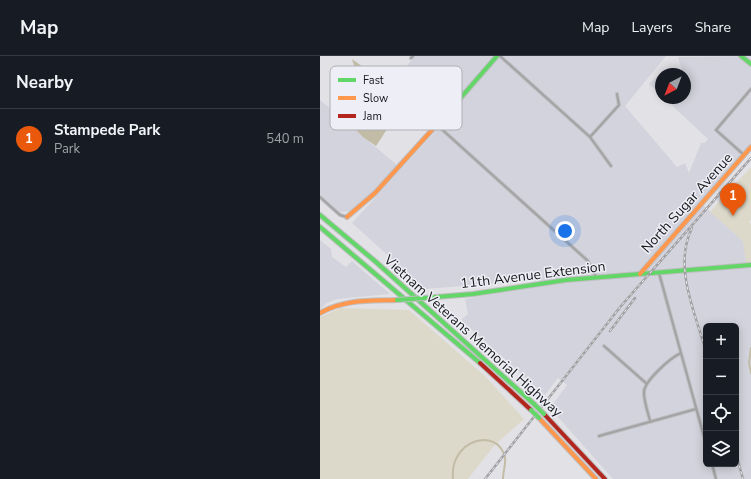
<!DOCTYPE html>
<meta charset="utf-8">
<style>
:root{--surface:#171b24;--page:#242831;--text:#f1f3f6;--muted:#9ea1a6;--line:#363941;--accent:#ea580c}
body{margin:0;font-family:"Nunito Sans",sans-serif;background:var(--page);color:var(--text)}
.controls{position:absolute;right:12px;bottom:12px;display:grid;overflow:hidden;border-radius:6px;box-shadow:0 2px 10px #0003}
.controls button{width:36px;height:36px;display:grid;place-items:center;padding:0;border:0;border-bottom:1px solid var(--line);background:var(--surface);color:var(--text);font:20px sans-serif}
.compass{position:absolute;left:335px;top:12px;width:36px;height:36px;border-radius:50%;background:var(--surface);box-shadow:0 2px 10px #0003;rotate:222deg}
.you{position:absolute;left:245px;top:175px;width:14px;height:14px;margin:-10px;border:3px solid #fff;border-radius:50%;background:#1a73e8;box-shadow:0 0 0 6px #1a73e833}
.badge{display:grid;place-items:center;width:26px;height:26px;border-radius:50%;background:var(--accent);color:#fff;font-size:13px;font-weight:700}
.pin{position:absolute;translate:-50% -33px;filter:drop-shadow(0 1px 2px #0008)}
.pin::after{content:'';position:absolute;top:21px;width:14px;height:12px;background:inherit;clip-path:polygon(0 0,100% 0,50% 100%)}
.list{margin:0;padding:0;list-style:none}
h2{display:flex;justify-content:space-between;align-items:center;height:52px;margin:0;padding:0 16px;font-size:17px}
h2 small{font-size:13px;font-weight:400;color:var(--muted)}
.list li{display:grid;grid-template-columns:26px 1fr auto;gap:12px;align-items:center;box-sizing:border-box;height:60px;padding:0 16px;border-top:1px solid var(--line)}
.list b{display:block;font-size:15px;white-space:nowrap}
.list p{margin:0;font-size:13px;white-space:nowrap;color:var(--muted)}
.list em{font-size:13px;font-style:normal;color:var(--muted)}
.icon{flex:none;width:22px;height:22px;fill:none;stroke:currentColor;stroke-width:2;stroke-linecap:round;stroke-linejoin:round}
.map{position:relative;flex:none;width:431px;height:423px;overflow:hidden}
header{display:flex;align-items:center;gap:24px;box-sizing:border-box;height:56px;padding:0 20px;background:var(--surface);border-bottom:1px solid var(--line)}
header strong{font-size:19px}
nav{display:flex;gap:22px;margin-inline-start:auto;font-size:14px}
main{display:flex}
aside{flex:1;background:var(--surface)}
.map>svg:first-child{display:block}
</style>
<header>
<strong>Map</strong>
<nav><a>Map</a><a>Layers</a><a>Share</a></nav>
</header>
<main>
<aside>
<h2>Nearby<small></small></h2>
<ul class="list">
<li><span class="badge">1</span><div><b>Stampede Park</b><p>Park</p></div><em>540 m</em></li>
</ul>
</aside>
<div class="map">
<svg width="431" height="423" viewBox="0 0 431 423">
<rect width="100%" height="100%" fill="#e2e2e6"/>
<!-- built -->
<path fill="#d3d3dd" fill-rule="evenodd" d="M96,0H346L305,50L357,111L365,107L369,117L381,87H385L388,83L344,42H365V18H363L358,1L431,0V88L380,146L423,185L425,188L427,211H431V423H293L230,352L247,329L238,322L225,339L141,264L148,258L145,243L220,230L219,224L105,233L32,167L136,53L87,9ZM386,270H416V408H386Z
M345,13L350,18H341V39L329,28Z
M0,44L77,109L34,155L20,156L0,138Z
M0,184L11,193L12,201L26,211L32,205L70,238L17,243L7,247L0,253Z"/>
<!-- green -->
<path fill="#ddd9ca" d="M431,111V164L429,166L431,168V206L426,207L423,185L390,156Z
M21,252L89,254L166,321L204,363L174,390L148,423H0V261Z"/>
<!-- water -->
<path fill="#c2bca6" d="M32,3L46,13L74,52L75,61L56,90L43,81L28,66L20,63L14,58L11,51L13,45L27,30V25L31,22L36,23L37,20Z"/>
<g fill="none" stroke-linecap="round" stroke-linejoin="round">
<!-- canal -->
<path stroke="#c2bca6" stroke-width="2" d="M431,292L429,307L431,317
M133,423C129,384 177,370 185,401C186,408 183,416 183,423"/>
<!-- street casing -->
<g stroke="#bebec1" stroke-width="4">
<path id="street" d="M180,0L270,81L291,110
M91,2L93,0
M117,69L268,205L276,221
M270,81L299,49L297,38
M424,99L396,74L431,33
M0,141L20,159L27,161
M339,217L386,388
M284,290L327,328
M330,365C328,356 324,346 324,337C323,326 350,302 361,297
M279,380L376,353
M392,408L396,423"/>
</g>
<!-- fast casing -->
<g stroke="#bebec1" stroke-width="6">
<path id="fast" d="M421,0L431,8
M131,53L177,0
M0,159L56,206L214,348
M0,171L160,307
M104,242L153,238L246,224L431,209"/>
</g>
<!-- slow casing -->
<g stroke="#bebec1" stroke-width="6">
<path id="slow" d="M27,161L55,137L131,53
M320,218L431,91
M0,257C24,243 50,245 77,244
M219,362L276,423"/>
</g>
<!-- jam casing -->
<g stroke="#bebec1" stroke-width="6">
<path id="jam" d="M160,307L211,354
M224,358L285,423"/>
</g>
<!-- street -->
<use href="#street" stroke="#a3a3a5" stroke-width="2"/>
<!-- fast -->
<use href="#fast" stroke="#63d668" stroke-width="4"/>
<!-- slow -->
<use href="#slow" stroke="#ff974d" stroke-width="4"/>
<!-- jam -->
<use href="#jam" stroke="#b3261e" stroke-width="4"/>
<!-- rail casing -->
<g stroke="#a1a1a3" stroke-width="2.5">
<path id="rail" d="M372,172C353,210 375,257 386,295
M290,275L315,242
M416,398L423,423
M165,423L301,250L431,102"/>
</g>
<!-- rail -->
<use href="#rail" stroke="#eeeef6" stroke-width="1" stroke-dasharray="3" stroke-linecap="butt"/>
<!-- fast-bridge casing -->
<g stroke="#bebec1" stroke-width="6" stroke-linecap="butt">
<path id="fast-bridge" d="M77,244L104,242
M214,348L224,358
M211,354L219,362"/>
</g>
<!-- fast-bridge -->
<use href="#fast-bridge" stroke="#63d668" stroke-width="4"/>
</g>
<g text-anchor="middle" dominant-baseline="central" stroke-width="3" stroke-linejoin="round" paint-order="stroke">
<!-- street labels -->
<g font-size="14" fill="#18181b" stroke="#eeeef6">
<text transform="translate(367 147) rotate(-48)">North Sugar Avenue</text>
<text transform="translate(213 219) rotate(-7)">11th Avenue Extension</text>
<text transform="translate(153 280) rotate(42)">Vietnam Veterans Memorial Highway</text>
</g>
</g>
<!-- legend -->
<rect x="10" y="10" width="132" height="64" rx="6" fill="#eeeef6" stroke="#aeaeb4" stroke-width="1"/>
<rect x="18" y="22" width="18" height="4" fill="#63d668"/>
<rect x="18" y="40" width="18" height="4" fill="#ff974d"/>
<rect x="18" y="58" width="18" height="4" fill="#b3261e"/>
<g font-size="11" fill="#18181b">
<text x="43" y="28">Fast</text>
<text x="43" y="46">Slow</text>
<text x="43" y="64">Jam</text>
</g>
</svg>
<div class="controls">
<button>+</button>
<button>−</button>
<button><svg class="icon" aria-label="locate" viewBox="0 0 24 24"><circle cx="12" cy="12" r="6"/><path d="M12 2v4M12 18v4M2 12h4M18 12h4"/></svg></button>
<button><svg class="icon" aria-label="layers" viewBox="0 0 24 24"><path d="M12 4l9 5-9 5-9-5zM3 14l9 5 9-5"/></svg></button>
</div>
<svg class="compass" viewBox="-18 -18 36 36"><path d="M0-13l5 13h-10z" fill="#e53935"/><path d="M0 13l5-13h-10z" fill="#9ea1a6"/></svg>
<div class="you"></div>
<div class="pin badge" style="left:413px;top:160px">1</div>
</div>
</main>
